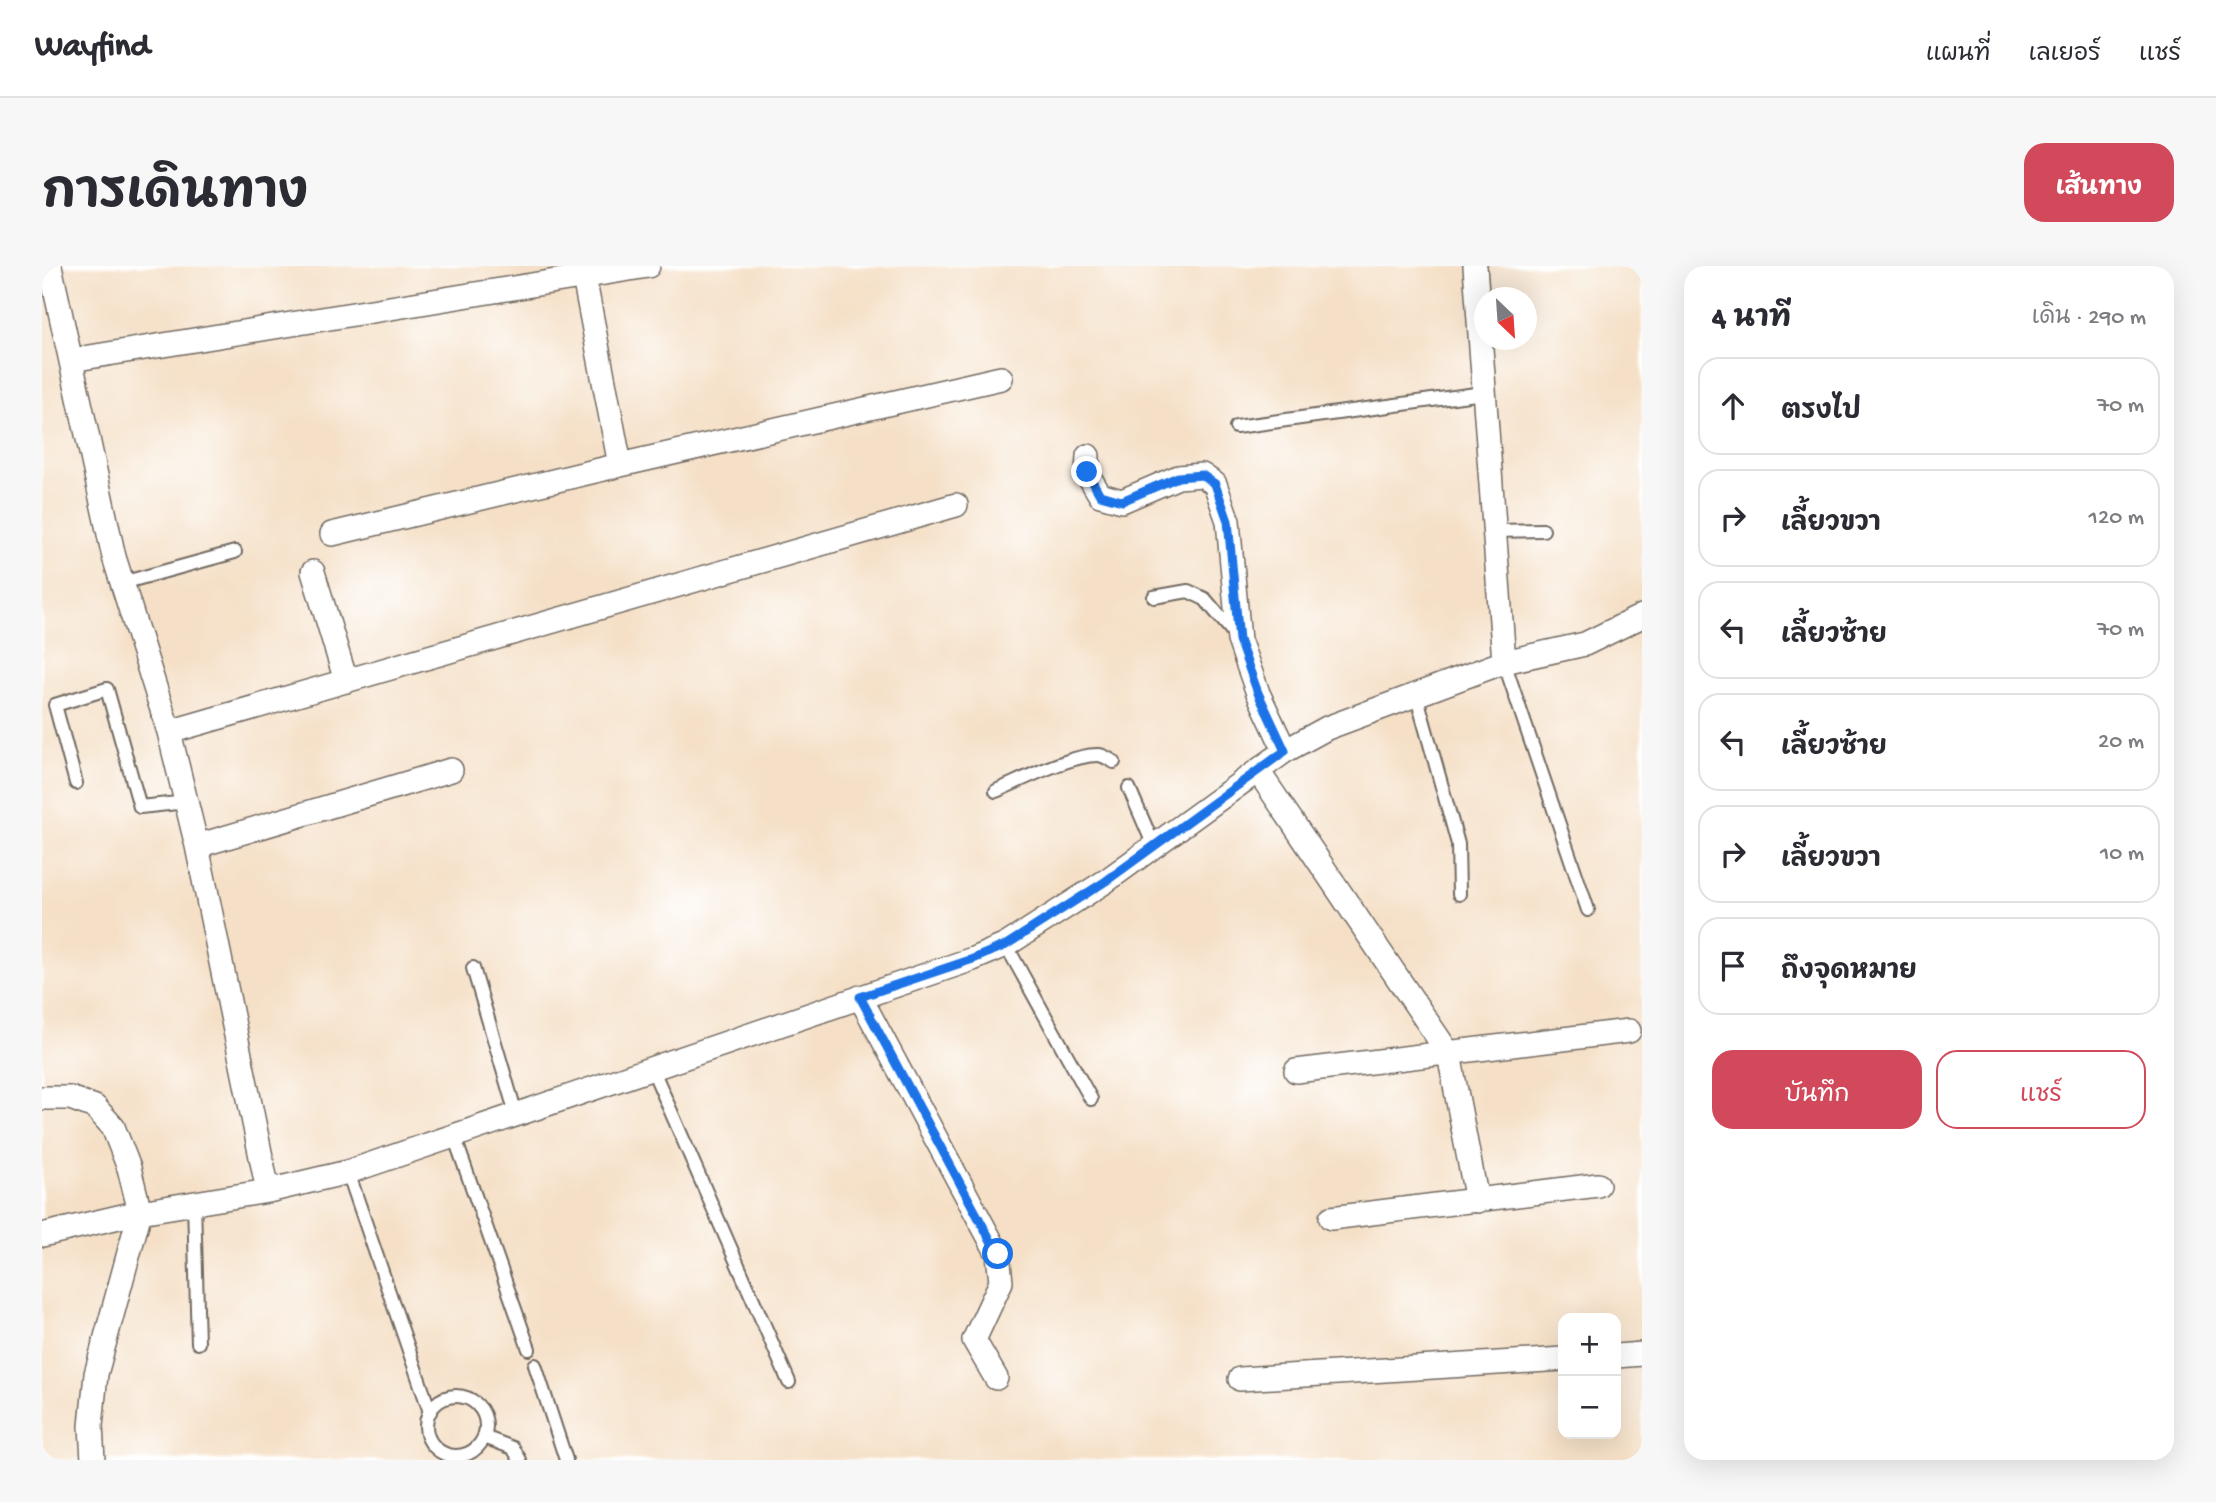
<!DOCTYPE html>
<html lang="th">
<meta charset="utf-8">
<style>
:root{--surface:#fff;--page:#f7f7f7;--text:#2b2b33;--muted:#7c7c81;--line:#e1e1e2;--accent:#d1495b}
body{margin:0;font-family:"Gochi Hand","Playpen Sans Thai",sans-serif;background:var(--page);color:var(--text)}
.controls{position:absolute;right:21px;bottom:21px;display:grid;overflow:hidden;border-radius:14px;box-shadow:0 7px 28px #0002}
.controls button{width:63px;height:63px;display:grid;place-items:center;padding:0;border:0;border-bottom:2px solid var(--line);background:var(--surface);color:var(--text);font:35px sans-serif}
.compass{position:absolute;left:1432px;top:21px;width:63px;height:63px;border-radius:50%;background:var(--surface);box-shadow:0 7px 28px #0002;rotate:155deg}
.stop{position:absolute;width:21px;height:21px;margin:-16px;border:5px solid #1a73e8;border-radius:50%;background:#fff}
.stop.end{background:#1a73e8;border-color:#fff;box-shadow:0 2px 7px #0008}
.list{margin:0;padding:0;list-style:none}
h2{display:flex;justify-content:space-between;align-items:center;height:91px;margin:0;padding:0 28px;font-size:30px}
h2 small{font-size:23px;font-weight:400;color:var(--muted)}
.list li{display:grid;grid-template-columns:46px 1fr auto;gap:21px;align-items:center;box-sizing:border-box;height:98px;margin:0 14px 14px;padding:0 14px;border:2px solid var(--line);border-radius:21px}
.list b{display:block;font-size:26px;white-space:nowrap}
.list em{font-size:23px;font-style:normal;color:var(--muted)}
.actions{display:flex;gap:14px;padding:21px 28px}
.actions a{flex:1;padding:16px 0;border:2px solid var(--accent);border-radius:21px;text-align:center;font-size:24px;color:var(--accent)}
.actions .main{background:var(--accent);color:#fff}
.icon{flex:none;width:38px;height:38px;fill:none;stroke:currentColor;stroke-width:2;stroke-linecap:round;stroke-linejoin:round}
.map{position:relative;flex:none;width:1600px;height:1194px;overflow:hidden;border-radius:21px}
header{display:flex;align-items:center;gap:42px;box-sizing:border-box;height:98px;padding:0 35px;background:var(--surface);border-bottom:2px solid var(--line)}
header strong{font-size:33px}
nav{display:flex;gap:38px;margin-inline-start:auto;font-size:24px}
.intro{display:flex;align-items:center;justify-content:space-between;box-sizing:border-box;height:168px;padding:0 42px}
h1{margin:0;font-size:49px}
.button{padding:18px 32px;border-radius:21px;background:var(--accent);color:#fff;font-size:24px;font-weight:700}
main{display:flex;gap:42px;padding:0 42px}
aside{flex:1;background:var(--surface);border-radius:21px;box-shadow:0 7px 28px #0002}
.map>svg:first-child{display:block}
</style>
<header>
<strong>Wayfind</strong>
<nav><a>แผนที่</a><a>เลเยอร์</a><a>แชร์</a></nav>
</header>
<div class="intro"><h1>การเดินทาง</h1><a class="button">เส้นทาง</a></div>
<main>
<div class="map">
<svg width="1600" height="1194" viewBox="0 0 1600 1194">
<rect width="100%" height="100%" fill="#fff"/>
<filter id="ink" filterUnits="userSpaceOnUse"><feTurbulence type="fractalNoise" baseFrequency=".0143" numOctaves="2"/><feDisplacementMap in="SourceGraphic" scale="14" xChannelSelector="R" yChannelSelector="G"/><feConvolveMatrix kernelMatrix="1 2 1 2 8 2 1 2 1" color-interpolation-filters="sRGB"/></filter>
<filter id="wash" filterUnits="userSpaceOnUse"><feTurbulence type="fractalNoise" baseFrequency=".00686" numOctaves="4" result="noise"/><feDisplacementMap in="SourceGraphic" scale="28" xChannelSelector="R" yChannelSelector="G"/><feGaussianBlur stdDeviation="1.57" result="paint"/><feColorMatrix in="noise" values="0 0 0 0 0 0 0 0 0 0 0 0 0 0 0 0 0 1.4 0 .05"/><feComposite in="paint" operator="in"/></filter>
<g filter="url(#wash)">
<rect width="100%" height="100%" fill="#f5e0c7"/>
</g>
<g filter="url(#ink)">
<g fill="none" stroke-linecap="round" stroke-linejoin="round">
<!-- lane casing -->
<g stroke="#726a62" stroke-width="16">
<path id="lane" d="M1194,161L1441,127
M1451,265L1501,264
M80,317L193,286
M1112,331L1146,325L1163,333L1195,371
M1462,396L1546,644
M1374,428L1416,578L1417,628
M34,517L13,439L65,423L98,541L145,536
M1087,522L1112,580
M954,525C980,514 1030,488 1057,489C1063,490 1067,493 1072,496
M964,679L1049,833
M431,702L474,848
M610,802L747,1116
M412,870L487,1083
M306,906L388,1146
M152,937L156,1077
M493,1099L524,1194
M384 1160a30 30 0 1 1 60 0a30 30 0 1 1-60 0Z
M442,1171L471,1182L478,1194"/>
</g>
<!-- street casing -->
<g stroke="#726a62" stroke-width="26">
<path id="street" d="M8,0L72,291L127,466L155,580L226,925
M1433,0L1462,396
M542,11L578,199
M29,94L606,0
M1046,190L1045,207L1058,229L1080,235L1136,211L1160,209L1173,218L1186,255L1197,374L1216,427L1243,485
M290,268L578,199L959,112
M271,306L304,415
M127,466L914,239
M1216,505L1407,788L1435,935
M155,580L409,504
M818,731L956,988L959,1016L932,1074L954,1112
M1254,805L1587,765
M0,832H28L53,841L71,861L87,902L98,946L54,1108L49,1160L51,1194
M1289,952L1556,919
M0,969L98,946L226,925L306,906L931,693L964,679L1064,615L1243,485L1285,462L1462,396L1543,378L1600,350
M1574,1090L1600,1088
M1198,1113L1521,1093"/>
</g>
<!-- lane -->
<use href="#lane" stroke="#fff" stroke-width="12"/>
<!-- street -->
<use href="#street" stroke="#fff" stroke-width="23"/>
</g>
</g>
<g fill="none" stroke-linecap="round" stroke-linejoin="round" filter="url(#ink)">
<!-- route -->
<path stroke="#1a73e8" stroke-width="9" d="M956,988L818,731L931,693L964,679L1064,615L1243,485L1216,427L1197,374L1186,255L1173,218L1160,209L1136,211L1080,235L1058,229L1045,206"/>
</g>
</svg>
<div class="controls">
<button>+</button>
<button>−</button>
</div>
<svg class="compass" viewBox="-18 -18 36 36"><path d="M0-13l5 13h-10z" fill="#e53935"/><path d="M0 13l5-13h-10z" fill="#7c7c81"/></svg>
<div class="stop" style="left:956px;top:988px"></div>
<div class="stop end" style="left:1045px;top:206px"></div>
</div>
<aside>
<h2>4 นาที<small>เดิน · 290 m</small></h2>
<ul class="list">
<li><svg class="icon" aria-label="ahead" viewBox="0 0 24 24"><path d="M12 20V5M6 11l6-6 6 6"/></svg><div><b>ตรงไป</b></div><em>70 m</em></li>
<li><svg class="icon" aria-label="right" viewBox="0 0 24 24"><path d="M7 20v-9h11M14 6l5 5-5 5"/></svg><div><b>เลี้ยวขวา</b></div><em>120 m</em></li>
<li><svg class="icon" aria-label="left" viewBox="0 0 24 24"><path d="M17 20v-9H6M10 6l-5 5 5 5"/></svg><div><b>เลี้ยวซ้าย</b></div><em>70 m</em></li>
<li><svg class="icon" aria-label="left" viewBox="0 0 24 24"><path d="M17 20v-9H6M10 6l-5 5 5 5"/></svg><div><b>เลี้ยวซ้าย</b></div><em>20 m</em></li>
<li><svg class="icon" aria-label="right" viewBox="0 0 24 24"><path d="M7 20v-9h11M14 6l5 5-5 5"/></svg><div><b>เลี้ยวขวา</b></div><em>10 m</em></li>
<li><svg class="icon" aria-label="arrive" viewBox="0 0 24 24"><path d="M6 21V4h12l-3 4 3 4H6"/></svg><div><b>ถึงจุดหมาย</b></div></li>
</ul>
<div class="actions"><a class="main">บันทึก</a><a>แชร์</a></div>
</aside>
</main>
